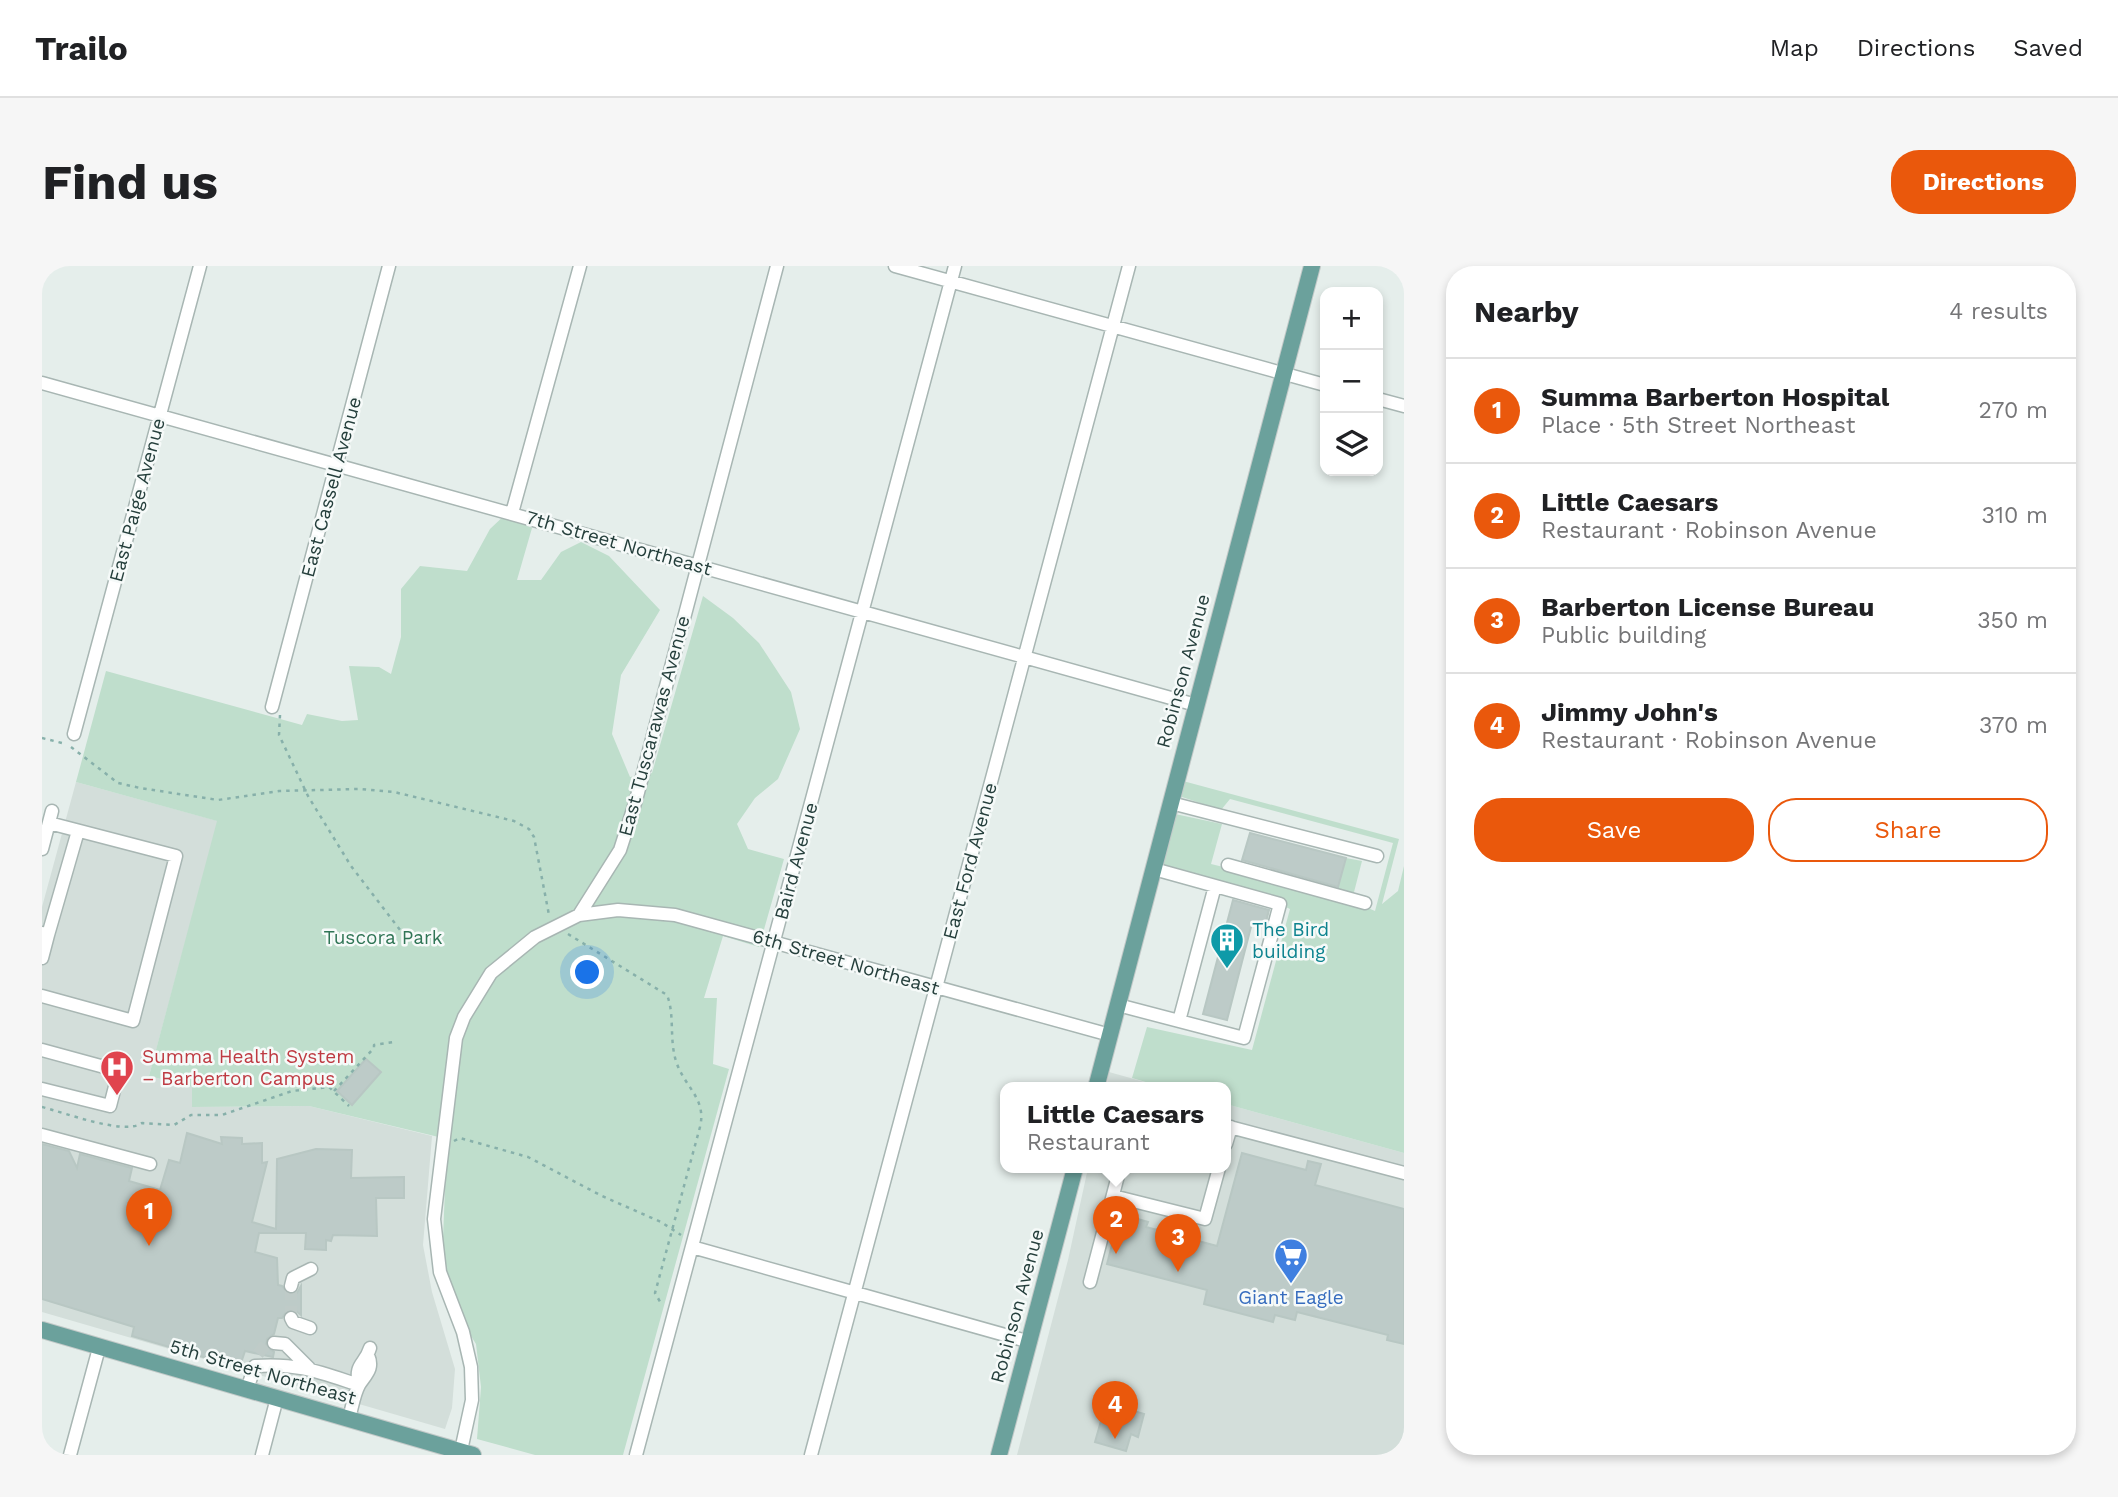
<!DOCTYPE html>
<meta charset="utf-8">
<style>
:root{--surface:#fff;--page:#f6f6f6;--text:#202124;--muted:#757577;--line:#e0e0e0;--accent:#ea580c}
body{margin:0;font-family:"Work Sans",sans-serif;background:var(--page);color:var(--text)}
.controls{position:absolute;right:21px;top:21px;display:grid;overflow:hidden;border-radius:14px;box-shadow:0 4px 10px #0003}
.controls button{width:63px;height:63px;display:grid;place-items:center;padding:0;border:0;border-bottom:2px solid var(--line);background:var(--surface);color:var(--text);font:35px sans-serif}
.you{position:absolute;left:546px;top:707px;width:24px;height:24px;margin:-18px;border:5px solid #fff;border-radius:50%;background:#1a73e8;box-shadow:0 0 0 10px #1a73e833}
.badge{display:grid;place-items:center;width:46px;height:46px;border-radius:50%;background:var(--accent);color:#fff;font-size:23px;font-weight:700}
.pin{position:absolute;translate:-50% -58px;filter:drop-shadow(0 2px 4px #0008)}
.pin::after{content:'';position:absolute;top:37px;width:24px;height:21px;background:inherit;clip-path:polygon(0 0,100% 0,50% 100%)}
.popup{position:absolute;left:958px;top:816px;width:231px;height:91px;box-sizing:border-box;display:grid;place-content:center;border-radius:14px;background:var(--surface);filter:drop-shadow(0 2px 5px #0005);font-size:23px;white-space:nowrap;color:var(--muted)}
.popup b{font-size:26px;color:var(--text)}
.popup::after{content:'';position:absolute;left:50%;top:100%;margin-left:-14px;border:14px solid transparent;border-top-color:var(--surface)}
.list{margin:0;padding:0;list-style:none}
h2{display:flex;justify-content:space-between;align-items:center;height:91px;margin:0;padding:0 28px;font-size:30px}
h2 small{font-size:23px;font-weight:400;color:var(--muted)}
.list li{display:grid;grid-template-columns:46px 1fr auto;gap:21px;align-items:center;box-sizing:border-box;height:105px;padding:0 28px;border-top:2px solid var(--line)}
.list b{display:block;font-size:26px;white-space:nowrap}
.list p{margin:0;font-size:23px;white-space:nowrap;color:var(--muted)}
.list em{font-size:23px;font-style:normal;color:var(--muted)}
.actions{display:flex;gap:14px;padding:21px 28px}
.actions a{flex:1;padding:16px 0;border:2px solid var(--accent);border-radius:28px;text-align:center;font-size:24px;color:var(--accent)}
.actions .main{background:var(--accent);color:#fff}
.icon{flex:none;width:38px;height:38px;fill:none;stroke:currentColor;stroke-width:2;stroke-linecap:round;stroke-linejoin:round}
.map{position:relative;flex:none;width:1362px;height:1189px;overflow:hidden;border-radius:28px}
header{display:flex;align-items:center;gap:42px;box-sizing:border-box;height:98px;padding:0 35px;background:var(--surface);border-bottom:2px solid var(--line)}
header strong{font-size:33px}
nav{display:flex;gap:38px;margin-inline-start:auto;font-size:24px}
.intro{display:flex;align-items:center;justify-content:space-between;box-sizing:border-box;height:168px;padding:0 42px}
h1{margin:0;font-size:49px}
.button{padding:18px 32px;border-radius:28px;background:var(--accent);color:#fff;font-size:24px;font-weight:700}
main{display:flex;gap:42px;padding:0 42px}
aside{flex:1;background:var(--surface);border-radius:28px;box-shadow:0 4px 10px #0003}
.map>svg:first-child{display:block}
</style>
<header>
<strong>Trailo</strong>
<nav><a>Map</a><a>Directions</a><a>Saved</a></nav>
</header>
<div class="intro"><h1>Find us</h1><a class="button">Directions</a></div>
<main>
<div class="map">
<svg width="1362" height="1189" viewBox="0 0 1362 1189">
<rect width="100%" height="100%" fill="#e5eeeb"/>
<!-- built -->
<path fill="#d3deda" d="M34,516L176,555L107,810L150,821V841L267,840L390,870L381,979L390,1026L413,1103L410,1142L403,1163L0,1046V641Z
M1067,806L1124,822H1064Z
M1184,838L1362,887V1189H975L1026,994L1046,902H1184Z"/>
<!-- green -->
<path fill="#bfdecc" d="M466,246L490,262L475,314H499L519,286L539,276L567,290L618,344L579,409L570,468L588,511L610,507L661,330L691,352L717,377L749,426L758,463L736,513L713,532L695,558L706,583L742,593L717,681L681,670L662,732H675L671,798L687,803L581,1189H493L435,1173L439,1121L434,1078L424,1062L400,997L405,873L267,840L150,841V821L107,810L175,555L34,516L64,405L260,459L265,448L300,455L316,454L307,400L337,401L349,408L359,371V323L378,300L425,305L448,263Z
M1141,515L1357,573L1340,638L1356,625L1362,600V887L1184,838V822H1124L1090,812L1105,761L1210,784L1248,643L1199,620L1120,598L1133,548L1180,558L1169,598L1295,629L1333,645L1351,577L1188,533L1179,544L1137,530Z
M1304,592L1320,595L1311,630L1295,626Z"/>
<!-- building -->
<path fill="#bdcbc8" stroke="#b8c7c3" stroke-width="2" d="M1208,567L1304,592L1296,621L1200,594Z
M1191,634L1227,644L1223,660L1210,657L1185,754L1161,748Z
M324,793L339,806L310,839L295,825Z
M145,867L180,878L179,871L200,872V878L220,877V897L225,896L210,956L234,963L235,893L274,883L310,884L309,912L362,911V932H334L335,970L291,969L289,975L284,974V984L263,983L264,967H217L213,986L235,992L236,1019L240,1020L248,1029L255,1027L259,1020V1049L253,1044L245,1045L240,1052H236L232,1068L225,1073L224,1080L232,1086L231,1091L203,1085L199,1097L170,1088L168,1093L90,1070L92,1061L0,1033V878L27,885L35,902L38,888L90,902L87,915L118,924L127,894L138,897Z
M1200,887L1264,904L1266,895L1279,898L1273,919L1362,943V1078L1345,1074L1346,1069L1255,1046L1253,1054L1233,1049L1231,1056L1162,1038L1165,1024L1065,998L1078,948L1106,956L1104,961L1175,980Z
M1064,1137L1102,1148L1096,1171L1089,1168L1084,1185L1053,1176Z"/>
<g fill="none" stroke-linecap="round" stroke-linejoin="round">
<!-- minor-tunnel -->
<path stroke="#bfcbc8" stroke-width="12" stroke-dasharray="12 6" stroke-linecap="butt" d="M249,1052V1020
M216,1088L224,1078L232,1077"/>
<!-- minor casing -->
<g stroke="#a8b6b3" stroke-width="15">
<path id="minor" d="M853,0L1283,119
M0,117L1154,439
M1336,133L1362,140
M470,247L538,0
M230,441L347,0
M32,468L158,0
M1129,537L1335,590
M0,583L10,545
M1186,599L1323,637
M537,649L576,644L633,649L1068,769
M6,669L36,565
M0,692L6,669L0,667
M0,730L91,755L134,590L7,557
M1076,739L1202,772L1238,638L1112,603
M1137,755L1173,620
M0,784L77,805L68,840L0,823
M1184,860L1362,907
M0,869L108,898
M1184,878L1189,861
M1071,930L1163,953L1177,902
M650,981L988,1076
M1048,1016L1078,902
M249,1020L251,1012L269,1003
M249,1052L251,1056L268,1062
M232,1077L243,1078L267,1102
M317,1119C312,1097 323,1099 328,1082
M205,1123L213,1100C256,1097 277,1106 317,1119
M307,1152C310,1142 312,1128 317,1119C324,1108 332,1103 326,1089
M28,1189L57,1082
M220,1189L235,1132
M418,1189L430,1134L429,1101L421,1066L398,1006L392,953L414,772L422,751L449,707L493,671L537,649L578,584L594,534L735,0
M594,1189L913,0
M769,1189L1087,0"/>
</g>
<!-- major casing -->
<g stroke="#c2c9c8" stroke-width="18">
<path id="major" d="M1054,822L1270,0
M0,1064L431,1189
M957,1189L1033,902"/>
</g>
<!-- path -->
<path stroke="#87b0aa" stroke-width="2.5" stroke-dasharray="3.5 5" stroke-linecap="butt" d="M238,449L237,469L266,530L309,600L362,669
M0,472L24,478
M29,481L76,517L98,522L176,534L237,525L317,523L352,526L472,555L487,563L492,571L507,649
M526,668L625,729C633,749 627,773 634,795C642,821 665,832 658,861L613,1027L620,1039
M292,825L332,782V779L352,776
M0,841C21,846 83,870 100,857L132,859L149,849H180L250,825L287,821L307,840
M412,875L418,872L486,891L560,930L619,956L639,969"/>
<!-- minor -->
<use href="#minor" stroke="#fff" stroke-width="12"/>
<!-- major -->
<use href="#major" stroke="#6ba19c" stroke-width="16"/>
</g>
<!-- icons -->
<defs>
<g id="building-pin" transform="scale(1.75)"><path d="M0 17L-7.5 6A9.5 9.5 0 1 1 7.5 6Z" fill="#0f9aa8" stroke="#f6faf9"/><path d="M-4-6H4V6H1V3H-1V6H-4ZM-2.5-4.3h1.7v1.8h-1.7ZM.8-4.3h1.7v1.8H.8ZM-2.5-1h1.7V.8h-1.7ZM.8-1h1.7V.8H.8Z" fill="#fff"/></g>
<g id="hospital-pin" transform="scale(1.75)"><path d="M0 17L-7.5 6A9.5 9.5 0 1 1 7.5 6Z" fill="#e0444e" stroke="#f6faf9"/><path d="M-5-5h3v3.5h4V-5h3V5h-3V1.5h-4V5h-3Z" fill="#fff"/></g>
<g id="supermarket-pin" transform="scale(1.75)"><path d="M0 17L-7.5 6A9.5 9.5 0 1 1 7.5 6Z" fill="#3f7fe0" stroke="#f6faf9"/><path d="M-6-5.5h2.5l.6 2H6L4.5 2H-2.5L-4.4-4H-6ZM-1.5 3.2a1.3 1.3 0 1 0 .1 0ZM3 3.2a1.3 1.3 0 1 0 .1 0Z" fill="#fff"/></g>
</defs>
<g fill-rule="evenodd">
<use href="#building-pin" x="1185" y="674"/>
<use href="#hospital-pin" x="75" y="801"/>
<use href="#supermarket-pin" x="1249" y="989"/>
</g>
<g text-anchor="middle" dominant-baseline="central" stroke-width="5" stroke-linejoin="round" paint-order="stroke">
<!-- street labels -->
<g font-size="19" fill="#253f3c" stroke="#f6faf9">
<text transform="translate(289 221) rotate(-75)">East Cassell Avenue</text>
<text transform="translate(95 234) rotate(-75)">East Paige Avenue</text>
<text transform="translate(577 277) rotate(16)">7th Street Northeast</text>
<text transform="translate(1141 405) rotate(-75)">Robinson Avenue</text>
<text transform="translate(612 460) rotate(-75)">East Tuscarawas Avenue</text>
<text transform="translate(754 595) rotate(-75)">Baird Avenue</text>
<text transform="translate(928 595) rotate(-75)">East Ford Avenue</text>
<text transform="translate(804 696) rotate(16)">6th Street Northeast</text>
<text transform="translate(975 1040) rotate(-75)">Robinson Avenue</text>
<text transform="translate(221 1106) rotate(16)">5th Street Northeast</text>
</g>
<!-- culture labels -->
<g font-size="19" fill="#0d838f" stroke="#f6faf9" text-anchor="start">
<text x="1210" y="663">The Bird<tspan x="1210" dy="22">building</tspan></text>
</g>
<!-- park labels -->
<g font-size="19" fill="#307556" stroke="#f6faf9">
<text x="341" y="671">Tuscora Park</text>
</g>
<!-- health labels -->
<g font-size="19" fill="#be3a42" stroke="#f6faf9" text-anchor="start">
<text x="100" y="790">Summa Health System<tspan x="100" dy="22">– Barberton Campus</tspan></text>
</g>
<!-- shop labels -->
<g font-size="19" fill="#366cbe" stroke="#f6faf9">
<text x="1249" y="1031">Giant Eagle</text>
</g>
</g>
</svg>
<div class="controls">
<button>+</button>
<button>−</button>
<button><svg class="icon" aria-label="layers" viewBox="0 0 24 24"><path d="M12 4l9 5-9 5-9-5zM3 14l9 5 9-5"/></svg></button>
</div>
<div class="you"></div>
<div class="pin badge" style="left:107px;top:980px">1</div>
<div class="pin badge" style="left:1074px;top:988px">2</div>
<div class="popup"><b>Little Caesars</b>Restaurant</div>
<div class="pin badge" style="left:1136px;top:1006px">3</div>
<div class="pin badge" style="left:1073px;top:1173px">4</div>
</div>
<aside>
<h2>Nearby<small>4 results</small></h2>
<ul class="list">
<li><span class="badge">1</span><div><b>Summa Barberton Hospital</b><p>Place · 5th Street Northeast</p></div><em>270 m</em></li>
<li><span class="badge">2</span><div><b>Little Caesars</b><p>Restaurant · Robinson Avenue</p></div><em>310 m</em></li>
<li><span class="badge">3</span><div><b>Barberton License Bureau</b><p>Public building</p></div><em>350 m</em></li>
<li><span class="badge">4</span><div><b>Jimmy John's</b><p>Restaurant · Robinson Avenue</p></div><em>370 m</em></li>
</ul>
<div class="actions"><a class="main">Save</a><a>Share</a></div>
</aside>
</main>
